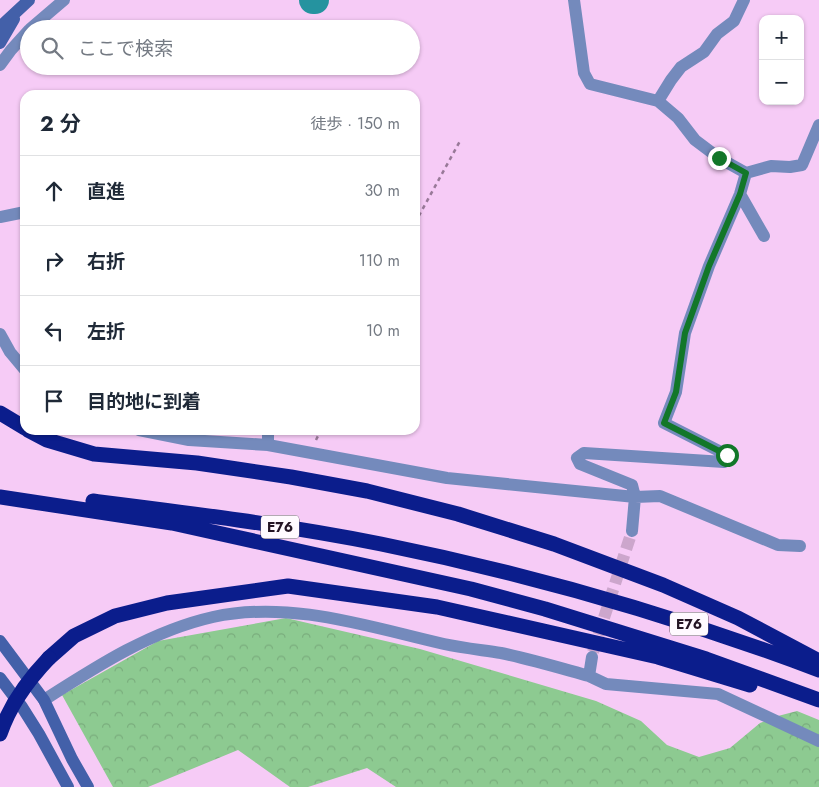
<!DOCTYPE html>
<html lang="ja">
<meta charset="utf-8">
<style>
:root{--surface:#fff;--page:#f6f6f7;--text:#1f2937;--muted:#747a83;--line:#e0e1e3}
body{margin:0;font-family:Jost,"Noto Sans JP",sans-serif;background:var(--page);color:var(--text)}
.controls{position:absolute;right:15px;top:15px;display:grid;overflow:hidden;border-radius:10px;box-shadow:0 1px 4px #0004}
.controls button{width:45px;height:45px;display:grid;place-items:center;padding:0;border:0;border-bottom:1px solid var(--line);background:var(--surface);color:var(--text);font:25px sans-serif}
.stop{position:absolute;width:15px;height:15px;margin:-11px;border:4px solid #127729;border-radius:50%;background:#fff}
.stop.end{background:#127729;border-color:#fff;box-shadow:0 1px 5px #0008}
.list{margin:0;padding:0;list-style:none}
h2{display:flex;justify-content:space-between;align-items:center;height:65px;margin:0;padding:0 20px;font-size:21px}
h2 small{font-size:16px;font-weight:400;color:var(--muted)}
.list li{display:grid;grid-template-columns:32px 1fr auto;gap:15px;align-items:center;box-sizing:border-box;height:70px;padding:0 20px;border-top:1px solid var(--line)}
.list b{display:block;font-size:19px;white-space:nowrap}
.list em{font-size:16px;font-style:normal;color:var(--muted)}
.icon{flex:none;width:28px;height:28px;fill:none;stroke:currentColor;stroke-width:2;stroke-linecap:round;stroke-linejoin:round}
.map{position:relative;flex:none;width:819px;height:787px;overflow:hidden}
.search{position:absolute;background:var(--surface);box-shadow:0 1px 4px #0004;left:20px;top:20px;width:400px;height:55px;display:flex;align-items:center;gap:12px;box-sizing:border-box;padding:0 18px;border-radius:28px;color:var(--muted);font-size:19px}
.panel{position:absolute;background:var(--surface);box-shadow:0 1px 4px #0004;left:20px;top:90px;width:400px;height:345px;border-radius:15px}
.map>svg:first-child{display:block}
</style>
<div class="map">
<svg width="819" height="787" viewBox="0 0 819 787">
<defs>
<pattern id="forest-crowns" width="20" height="18" patternUnits="userSpaceOnUse" patternTransform="scale(1.25)"><rect width="20" height="18" fill="#8dca91"/><path d="M2 6a3 3 0 1 1 6 0M12 15a3 3 0 1 1 6 0" fill="none" stroke="#7aad7d"/></pattern>
</defs>
<rect width="100%" height="100%" fill="#f6cbf6"/>
<!-- forest -->
<path fill="url(#forest-crowns)" d="M286,618L420,649L596,701L641,721L667,745L699,757L730,748L760,723L778,716L797,711L819,720V787H396L367,768L308,787H290L238,750L148,787H113L62,695L158,641Z"/>
<g fill="none" stroke-linecap="round" stroke-linejoin="round">
<!-- river -->
<path stroke="#25939f" stroke-width="28" d="M313,0H315"/>
<!-- street-tunnel -->
<path stroke="#cca6cc" stroke-width="12" stroke-dasharray="12 6" stroke-linecap="butt" d="M593,652L632,531"/>
<!-- path -->
<path stroke="#987998" stroke-width="2.5" stroke-dasharray="4 4" stroke-linecap="butt" d="M415,223L460,141
M316,440L321,430"/>
<!-- street -->
<path stroke="#748abc" stroke-width="12" d="M574,0L584,73L590,84L658,101L678,118L695,140L719,158L746,173L771,166L790,167L802,165L819,125
M30,29L64,0
M0,65L11,50L29,30
M658,101L671,80L681,67L704,52L717,34L734,21L744,0
M746,173L740,194L709,266L685,333L676,392L664,423L727,455L724,462L584,453L577,458L580,464L632,485L635,497L660,496L778,545L800,546
M740,194L764,236
M0,217L25,212
M0,334L10,352L25,370
M139,430L189,440L268,445L447,478L635,497L632,531
M268,445V430
M589,676L606,684L718,694L819,741
M44,700C97,666 151,631 213,617C291,600 369,627 444,644C463,648 482,650 501,653C530,659 560,668 589,676L592,657"/>
<!-- secondary -->
<path stroke="#4360a9" stroke-width="12" d="M0,27L29,0
M0,43L14,19
M0,641L44,700L72,759L88,787
M0,678L22,707L39,734L68,787"/>
<!-- highway -->
<path stroke="#0b1d8c" stroke-width="15" d="M0,413L25,428
M28,430L47,440L94,454L197,463L291,477L367,491L458,514L554,544L663,585L738,618L819,661
M0,497L172,523L471,589L545,609L706,659L819,700
M93,501C189,513 286,525 381,544C530,574 676,616 819,670
M49,658L74,636L115,616L167,603L288,586L437,607L658,657L750,685"/>
<!-- highway-bridge -->
<path stroke="#0b1d8c" stroke-width="15" d="M0,734C10,704 28,680 49,658"/>
</g>
<g fill="none" stroke-linecap="round" stroke-linejoin="round">
<!-- route -->
<path stroke="#127729" stroke-width="6" d="M719,158L746,173L740,194L709,266L685,333L676,392L664,423L727,455"/>
</g>
<g text-anchor="middle" dominant-baseline="central" stroke-width="5" stroke-linejoin="round" paint-order="stroke">
<!-- shield labels -->
<g fill="#fffaff" stroke="#665966" stroke-width="1">
<rect x="261" y="515.5" width="38" height="23" rx="4"/>
<rect x="670" y="612.5" width="38" height="23" rx="4"/>
</g>
<g font-size="14" font-weight="bold" fill="#241424">
<text x="280" y="527">E76</text>
<text x="689" y="624">E76</text>
</g>
</g>
</svg>
<div class="controls">
<button>+</button>
<button>−</button>
</div>
<div class="stop" style="left:727px;top:455px"></div>
<div class="stop end" style="left:719px;top:158px"></div>
<div class="search"><svg class="icon" aria-label="search" viewBox="0 0 24 24"><circle cx="10" cy="10" r="6"/><path d="M15 15l6 6"/></svg>ここで検索</div>
<section class="panel">
<h2>2 分<small>徒歩 · 150 m</small></h2>
<ul class="list">
<li><svg class="icon" aria-label="ahead" viewBox="0 0 24 24"><path d="M12 20V5M6 11l6-6 6 6"/></svg><div><b>直進</b></div><em>30 m</em></li>
<li><svg class="icon" aria-label="right" viewBox="0 0 24 24"><path d="M7 20v-9h11M14 6l5 5-5 5"/></svg><div><b>右折</b></div><em>110 m</em></li>
<li><svg class="icon" aria-label="left" viewBox="0 0 24 24"><path d="M17 20v-9H6M10 6l-5 5 5 5"/></svg><div><b>左折</b></div><em>10 m</em></li>
<li><svg class="icon" aria-label="arrive" viewBox="0 0 24 24"><path d="M6 21V4h12l-3 4 3 4H6"/></svg><div><b>目的地に到着</b></div></li>
</ul>
</section>
</div>
